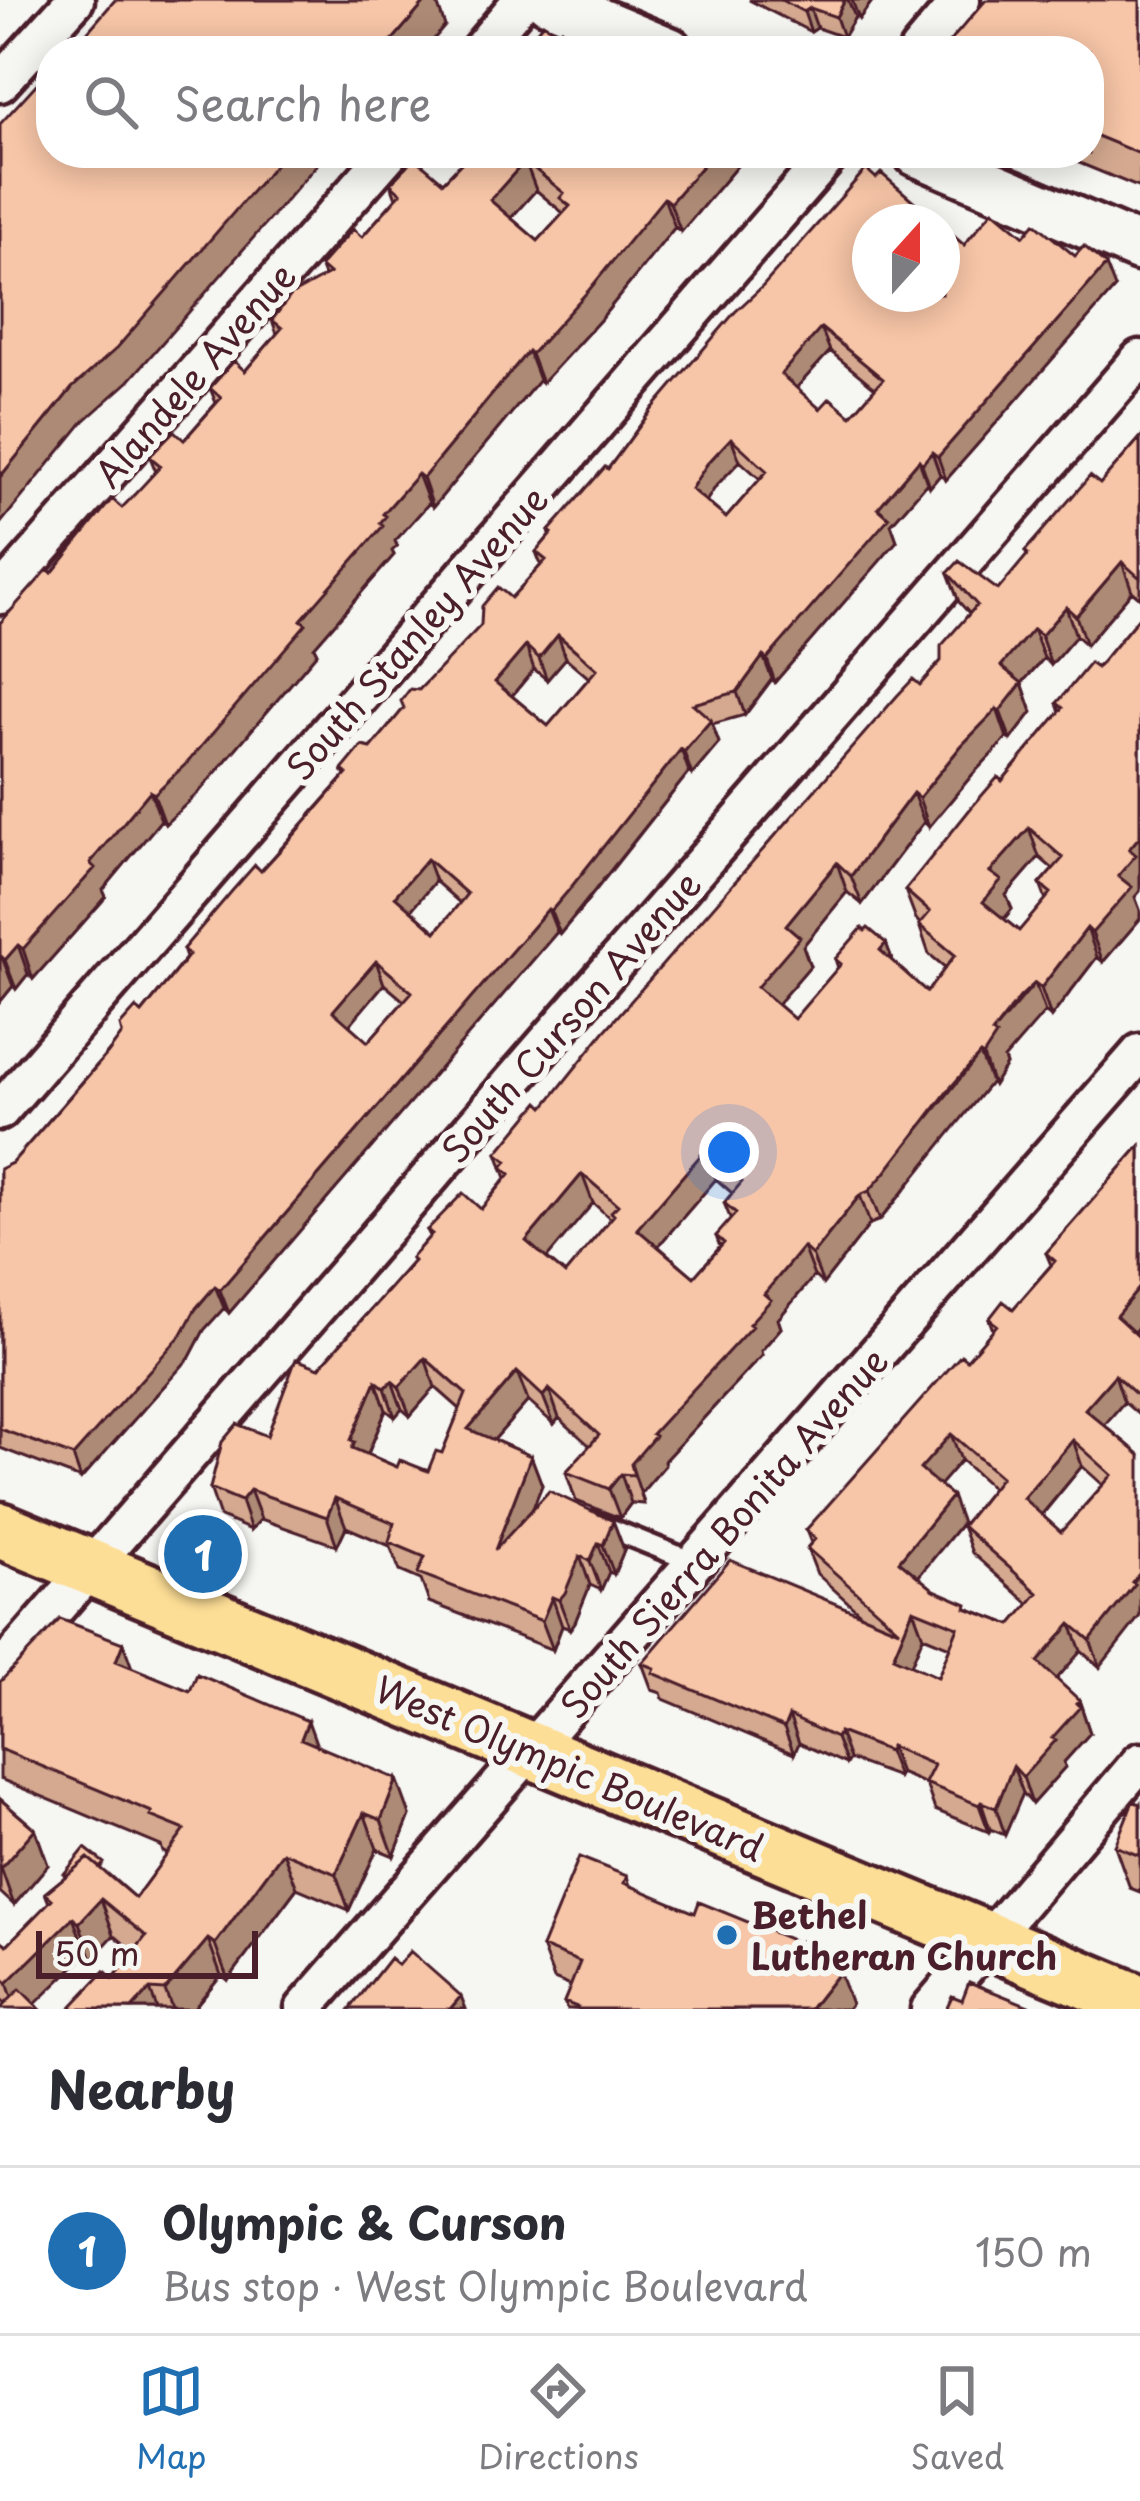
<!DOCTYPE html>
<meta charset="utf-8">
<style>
:root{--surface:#fff;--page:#f7f7f7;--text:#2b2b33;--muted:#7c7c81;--line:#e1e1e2;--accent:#1f6fb2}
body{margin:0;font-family:"Playpen Sans",sans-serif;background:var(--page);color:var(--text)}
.compass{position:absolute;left:852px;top:204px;width:108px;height:108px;border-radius:50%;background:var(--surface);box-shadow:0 6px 30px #0003;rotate:21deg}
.scale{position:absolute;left:36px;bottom:30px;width:222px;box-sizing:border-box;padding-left:12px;border:6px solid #4a1f2b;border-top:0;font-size:33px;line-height:42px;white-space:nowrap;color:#4a1f2b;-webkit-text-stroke:9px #f6f6f2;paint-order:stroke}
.you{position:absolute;left:729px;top:1152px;width:42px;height:42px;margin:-30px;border:9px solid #fff;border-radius:50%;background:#1a73e8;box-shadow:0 0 0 18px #1a73e833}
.badge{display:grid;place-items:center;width:78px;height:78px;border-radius:50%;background:var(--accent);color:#fff;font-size:39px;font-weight:700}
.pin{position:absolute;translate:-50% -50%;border:6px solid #fff;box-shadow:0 3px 12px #0006}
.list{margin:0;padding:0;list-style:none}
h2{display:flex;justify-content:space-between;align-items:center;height:156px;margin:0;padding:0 48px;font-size:51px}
h2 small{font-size:39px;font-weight:400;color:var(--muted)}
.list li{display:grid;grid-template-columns:78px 1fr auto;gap:36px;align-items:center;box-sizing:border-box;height:168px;padding:0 48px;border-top:3px solid var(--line)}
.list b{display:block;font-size:45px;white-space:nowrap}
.list p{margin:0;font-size:39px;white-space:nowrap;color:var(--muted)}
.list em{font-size:39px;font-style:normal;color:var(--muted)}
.icon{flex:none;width:66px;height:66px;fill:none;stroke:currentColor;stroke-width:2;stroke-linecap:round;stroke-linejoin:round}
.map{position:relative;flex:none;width:1140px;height:2009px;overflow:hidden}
.search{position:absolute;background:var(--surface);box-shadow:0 6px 30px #0003;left:36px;right:36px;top:36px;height:132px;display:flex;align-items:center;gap:30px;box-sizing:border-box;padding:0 42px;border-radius:48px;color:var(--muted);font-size:45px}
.sheet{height:324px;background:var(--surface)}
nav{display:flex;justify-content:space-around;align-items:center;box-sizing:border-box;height:168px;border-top:3px solid var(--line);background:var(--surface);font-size:33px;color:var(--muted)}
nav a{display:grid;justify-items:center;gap:6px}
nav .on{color:var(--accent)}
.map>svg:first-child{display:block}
</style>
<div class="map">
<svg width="1140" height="2009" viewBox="0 0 1140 2009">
<rect width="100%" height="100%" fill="#f6f6f2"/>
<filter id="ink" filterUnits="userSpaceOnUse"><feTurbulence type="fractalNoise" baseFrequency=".00833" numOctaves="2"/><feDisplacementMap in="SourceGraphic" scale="24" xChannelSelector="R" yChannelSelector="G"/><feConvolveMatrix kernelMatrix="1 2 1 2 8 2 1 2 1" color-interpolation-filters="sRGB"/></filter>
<g filter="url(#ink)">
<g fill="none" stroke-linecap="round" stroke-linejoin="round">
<!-- service casing -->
<g stroke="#4a1f2b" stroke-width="27">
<path id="service" d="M594,1522L696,1563"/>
</g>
<!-- minor casing -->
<g stroke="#4a1f2b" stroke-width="45">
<path id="minor" d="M479,51L522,0
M918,51L961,0
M0,83L75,0
M0,595L389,153
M0,1111L831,153
M0,1672L1140,359
M304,2009L1140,1053
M930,2009L1140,1762"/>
</g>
<!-- tertiary casing -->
<g stroke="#4a1f2b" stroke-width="54">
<path id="tertiary" d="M548,0L670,51
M917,153L1140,248"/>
</g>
<!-- primary casing -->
<g stroke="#4a1f2b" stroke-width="63">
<path id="primary" d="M0,1530L1140,2003"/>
</g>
<!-- service -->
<use href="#service" stroke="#f6f6f2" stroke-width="18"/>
<!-- minor -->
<use href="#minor" stroke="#f6f6f2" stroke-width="36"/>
<!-- tertiary -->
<use href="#tertiary" stroke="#f6f6f2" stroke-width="45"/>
<!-- primary -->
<use href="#primary" stroke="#fdde96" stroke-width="54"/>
</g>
<!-- wall -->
<path fill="#d4a990" stroke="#4a1f2b" stroke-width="3" fill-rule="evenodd" d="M749,0H873L859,19L855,17L843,37L817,28L811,32Z
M1140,0V188L1055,153H1089V51H946L945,47Z
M457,153H748L681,232L675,227L600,320L542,383L539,380L433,507L429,503L395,541L397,546L392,551L394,555L314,647L317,653L199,792L165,824L161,820L103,890L106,897L33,979L28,974L16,989L13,986L0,1002V623L122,508L156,472L150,457L184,440L216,403L210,388L245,371L277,334L272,320L324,276L320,266L362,237L396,198L391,184L443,182L465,159ZM536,190L563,213L538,241L511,218Z
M1024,236L1115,288L946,480L940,475L930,487L927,483L891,524L897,541L775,682L772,679L745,715L712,724L719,743L692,775L689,772L577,914L560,934L557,932L229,1313L224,1308L204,1330L190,1357L81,1479L0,1448V1169L12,1163L142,1013L186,958L183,949L261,871L345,776L342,770L371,748L419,690L511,598L541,565L536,552L550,535L549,531L608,469L653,408L964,245ZM830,351L875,388L851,416L820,409L796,388ZM740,461L760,479L726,518L706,501L716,486ZM566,658L589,678L548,726L512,696L534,669L547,680ZM435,881L460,903L436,932L411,910ZM384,984L404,1001L368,1042L349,1025Z
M1140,438V598L1132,591L1086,645L1076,636L1051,665L1044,658L1022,683L1032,712L1011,740L1007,738L972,775L929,827L924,822L862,904L847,892L803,946L810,966L777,1004L794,1019L838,968L835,959L886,943L893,962L927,992L946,968L929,954L919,925L920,924L916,919L905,890L1002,781L1060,712L1057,703L1097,668L1140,616V891L1135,897L1140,910V919L1103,962L1097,957L1051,1017L1045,1012L1031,1026L1004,1059L1006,1065L993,1085L991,1082L961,1117L895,1202L880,1220L870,1224L823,1284L814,1276L778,1319L781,1328L761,1351L762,1355L664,1461L665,1465L641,1493L644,1504L631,1503L620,1518L576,1501L566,1472L590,1446L559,1418L554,1424L528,1401L494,1440L531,1456L542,1485L532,1509L613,1521L624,1550L614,1574L609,1572L601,1590L590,1585L575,1622L570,1629L562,1626L553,1650L429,1602L421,1580L400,1571L390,1546L346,1527L337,1546L261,1519L251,1530L220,1517L210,1488L267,1436L319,1368L412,1262L411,1258L430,1236L427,1230L481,1209L506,1178L497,1153L544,1107L941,661L969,613L959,602L948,573L998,590L1027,556L1025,551L1100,484ZM1039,857L1053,869L1040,884L1046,900L1019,931L1004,919L1012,909L1006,895ZM716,1179L732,1193L724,1203L731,1220L716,1236L720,1247L694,1277L658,1246ZM593,1203L611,1219L565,1274L546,1258ZM435,1387L460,1409L442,1453L428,1471L397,1467L368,1454L386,1410L395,1417L402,1409L410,1416Z
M1140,1146V1325L1134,1332L1140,1338V1416L1124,1402L1104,1425L1140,1455L1100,1667L1081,1651L1056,1679L1079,1700L1090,1733L1064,1762L1065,1767L1032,1804L1023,1793L1005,1835L990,1829L989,1832L935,1810L926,1784L900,1773L898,1777L849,1759L846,1764L799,1743L794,1754L663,1699L661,1693L652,1690L642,1663L862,1615L817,1574L807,1548L811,1543L806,1530L967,1360L993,1330L989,1319L1013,1309L1051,1265L1046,1253ZM961,1460L992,1488L962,1526L972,1553L1029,1604L1011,1625L969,1609L934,1590L918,1577L962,1523L939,1485ZM1082,1466L1103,1485L1061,1532L1042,1515ZM923,1636L950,1647L938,1677L911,1665Z
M132,1668L317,1746L410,1815L394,1856L377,1849L349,1910L297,1888L228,1980L221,1975L193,2009H69L113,1979L134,1952L114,1935L92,1959L87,1954L5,2004L0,1999V1940L7,1945L49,1903L45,1893L65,1877L64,1874H108L135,1898L168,1854L163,1852L161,1846L0,1779V1682Z
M0,1799L35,1829L48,1865L14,1905L0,1892Z
M1140,1804V1892L1130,1888L1115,1846Z
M627,1876L630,1886L851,2004L847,2009H567L564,2002L571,1986L554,1979L542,1947Z"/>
<!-- shaded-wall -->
<path fill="#ad8a75" stroke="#4a1f2b" stroke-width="3" d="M427,0H436L445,26L424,51H383Z
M845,0H848L855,17L843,37L836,17Z
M852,0H873L859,19Z
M810,8L817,28L811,32L804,12Z
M285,153H327L129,381L84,421L0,524V477L72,388Z
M713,153H748L681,232L670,203Z
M525,161L536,190L501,229L490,200Z
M664,198L675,227L600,320L542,383L531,354Z
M1106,265L1115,288L946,480L938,457Z
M821,328L830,351L789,396L781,374Z
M528,351L539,380L433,507L423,478Z
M731,438L740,461L716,486L700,511L691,489L707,464Z
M932,452L940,475L930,487L922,464Z
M919,460L927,483L891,524L897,541L775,682L767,659L878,508Z
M418,474L429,503L395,541L397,546L392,551L394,555L314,647L317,653L199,792L165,824L154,794L301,620L380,523L383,514Z
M1122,562L1132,591L1086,645L1076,616Z
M1066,607L1076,636L1051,665L1041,636Z
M1033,629L1044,658L1022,683L1032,712L1011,740L1000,711L1001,666Z
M558,635L566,658L547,680L539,658Z
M526,646L534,669L504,705L495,682Z
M763,656L772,679L745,715L737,692Z
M997,709L1007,738L972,775L929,827L919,798L961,746Z
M711,720L719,743L692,775L684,752Z
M681,749L689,772L560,934L551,911Z
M150,791L161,820L103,890L106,897L33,979L23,949L90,863Z
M913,793L924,822L862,904L851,876Z
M1029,828L1039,857L1006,895L1012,909L994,931L983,902L990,872Z
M1140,836V891L1135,897L1140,910V919L1103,962L1092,933L1129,849Z
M427,859L435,881L404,919L395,896Z
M837,863L847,892L803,946L810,966L767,1016L757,987L786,925Z
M548,909L557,932L229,1313L220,1290Z
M1087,928L1097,957L1051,1017L1041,988Z
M886,943L897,972L880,950Z
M18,945L28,974L16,989L5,960Z
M2,957L13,986L0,1002V960Z
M376,961L384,984L342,1034L333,1011Z
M1035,983L1045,1012L1004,1059L1006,1065L993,1085L983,1056L992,1033Z
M980,1054L991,1082L880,1220L869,1191Z
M705,1150L716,1179L648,1258L637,1229Z
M582,1174L593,1203L537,1270L526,1241Z
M860,1195L870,1224L823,1284L812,1255Z
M803,1247L814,1276L778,1319L781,1328L761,1351L762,1355L664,1461L665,1465L641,1493L644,1504L631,1464L652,1434L749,1324L764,1294Z
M215,1286L224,1308L204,1330L190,1357L81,1479L73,1456Z
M1140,1287V1325L1125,1342L1116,1316Z
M425,1358L435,1387L410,1416L399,1387Z
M517,1372L528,1401L478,1458L468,1429Z
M1115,1375L1124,1402L1095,1436L1085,1409Z
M376,1381L386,1410L363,1465V1477L351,1440Z
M392,1381L402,1409L395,1417L385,1388Z
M549,1389L559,1418L554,1424L543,1396Z
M951,1434L961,1460L930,1496L920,1469Z
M1073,1440L1082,1466L1033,1525L1023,1498Z
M531,1456L542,1485L505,1579L495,1550Z
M621,1474L631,1503L620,1518L609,1489Z
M250,1490L261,1519L251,1530L241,1501Z
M952,1496L962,1523L909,1588L899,1561Z
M335,1498L346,1527L337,1546L327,1517Z
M613,1521L624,1550L614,1574L603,1545Z
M598,1543L609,1572L601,1590L590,1561Z
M580,1556L590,1585L575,1622L570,1629L559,1600Z
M1140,1573V1616L1100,1667L1090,1640Z
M552,1597L562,1626L553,1650L542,1621Z
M913,1609L923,1636L903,1684L893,1657Z
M1071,1624L1081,1651L1048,1689L1038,1662Z
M123,1643L136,1679L116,1661Z
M1079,1700L1090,1733L1064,1762L1065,1767L1032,1804L1023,1777Z
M789,1716L799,1743L794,1754L784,1728Z
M308,1721L321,1757L301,1739Z
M839,1732L849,1759L846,1764L836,1738Z
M890,1746L900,1773L898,1777L888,1751Z
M1013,1766L1023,1793L1005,1835L996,1808Z
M397,1779L410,1815L394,1856L381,1820Z
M981,1802L990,1829L989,1832L979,1805Z
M364,1813L377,1849L349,1910L336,1874Z
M35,1829L48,1865L14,1905L1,1868Z
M283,1852L297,1888L228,1980L215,1944Z
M101,1899L114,1935L92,1959L79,1923Z
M73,1918L87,1954L30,2009H16L7,1983Z
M208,1939L221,1975L193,2009H172L165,1990Z
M839,1972L851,2004L847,2009H810Z
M150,1989L157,2009H132Z
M461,1996L466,2009H450Z"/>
<!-- building -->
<path fill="#f7c5a7" stroke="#4a1f2b" stroke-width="3" fill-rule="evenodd" d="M115,0H427L383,51H71Z
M781,0H845L836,17L810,8L804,12Z
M986,0H1140V154L1089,133V51H950L945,47Z
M543,23L558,33L561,29L573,40L577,36L595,51H520Z
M51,68V153H285L117,348L72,388L0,477V124Z
M471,153H713L670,203L664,198L589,290L531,354L528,351L423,478L418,474L383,514L386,516L380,523L383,526L301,620L306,624L188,762L154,794L150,791L90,863L95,868L23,949L18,945L5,960L2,957L0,960V623L48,569L52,573L112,499L122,508L161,466L150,457L155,450L174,431L184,440L221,398L210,388L234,361L245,371L282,328L272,320L291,295L329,274L320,266L353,229L362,237L401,193L391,184L414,157L443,182ZM525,161L564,193L560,198L570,206L538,241L490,200Z
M866,169L876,178L881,173L938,222H870V294H942V226L964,245L993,210L1024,236L1035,223L1075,256L1084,246L1106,265L938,457L932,452L922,464L919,460L878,508L889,518L767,659L763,656L737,692L693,704L711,720L684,752L681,749L568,891L551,911L548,909L220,1290L215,1286L196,1308L182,1334L73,1456L0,1429V1169L12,1163L108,1053L122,1034L120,1026L136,1008L142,1013L189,955L183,949L232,891L255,865L261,871L296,833L347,774L342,770L362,746L371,748L404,708L401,701L410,689L419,690L481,625L482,606L498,587L511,598L546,560L536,552L552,533L549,531L605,467L608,469L653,408L735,312L763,286ZM821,328L883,379L851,416L830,398L820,409L781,374ZM731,438L767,471L726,518L691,489L707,464ZM558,635L597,669L548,726L495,682L526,646L539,658ZM427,859L467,894L436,932L395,896ZM376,961L412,992L368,1042L333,1011Z
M1140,438V578L1122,562L1076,616L1066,607L1041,636L1033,629L1001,666L1022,683L1000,711L997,709L961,746L919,798L913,793L851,876L837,863L786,925L800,937L757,987L794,1019L841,964L835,959L862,928L865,931L868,928L886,943L880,950L927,992L955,955L919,925L930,912L905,890L971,808L998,777L1002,781L1063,708L1057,703L1090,663L1097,668L1140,616V836L1129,849L1136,855L1118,876L1132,887L1092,933L1087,928L1041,988L1035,983L1020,997L992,1033L996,1036L983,1056L980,1054L950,1088L885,1173L869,1191L860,1195L812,1255L803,1247L764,1294L771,1300L749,1324L752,1326L652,1434L655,1436L631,1464L634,1475L621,1474L609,1489L566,1472L599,1435L549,1389L543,1396L517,1372L468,1429L531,1456L495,1550L549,1491L613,1521L603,1545L598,1543L590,1561L580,1556L565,1593L559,1600L552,1597L542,1621L418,1573L425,1557L389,1542L394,1523L335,1498L327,1517L250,1490L241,1501L210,1488L222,1442L237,1424L267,1436L296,1359L319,1368L414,1261L411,1258L432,1234L427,1230L463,1193L481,1209L510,1174L502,1167L507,1161L497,1153L539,1102L544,1107L603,1033L897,696L913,679L920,685L941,661V646L977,605L948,573L959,561L998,590L1028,554L1025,551L1090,476L1100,484ZM1029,828L1063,858L1040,884L1051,893L1019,931L983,902L1001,880L990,872ZM705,1150L742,1182L724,1203L736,1213L716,1236L724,1243L694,1277L637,1229ZM582,1174L618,1205L611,1212L614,1215L565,1274L526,1241ZM425,1358L466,1394L442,1453L436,1451L428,1471L400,1460L397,1467L352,1448L355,1442L351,1440L376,1381L385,1388L392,1381L399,1387Z
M1140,1146V1287L1116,1316L1140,1338V1398L1115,1375L1085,1409L1140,1455V1573L1132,1582L1135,1584L1090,1640L1071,1624L1038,1662L1079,1700L1076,1703L1080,1707L1052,1738L1056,1740L1023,1777L1013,1766L996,1808L981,1802L979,1805L925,1783L934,1765L890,1746L888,1751L839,1732L836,1738L789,1716L784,1728L653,1673L655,1668L642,1663L730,1560L899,1630L807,1548L815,1539L806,1530L961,1355L967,1360L997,1325L989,1319L1003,1301L1013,1309L1055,1261L1046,1253ZM951,1434L1001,1477L962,1526L1038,1593L1011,1625L966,1608L967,1604L934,1590L899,1561L952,1496L920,1469ZM1073,1440L1112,1475L1061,1532L1023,1498ZM913,1609L958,1627L938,1677L893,1657Z
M60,1619L123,1643L116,1661L190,1691L197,1674L308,1721L301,1739L397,1779L381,1820L364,1813L336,1874L283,1852L215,1944L208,1939L165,1990L150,1989L132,2009H69L105,1971L113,1979L146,1936L101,1899L79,1923L73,1918L7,1983L0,1976V1940L7,1945L52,1899L45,1893L88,1858L135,1898L185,1830L150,1816L152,1812L0,1749V1682Z
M0,1799L35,1829L1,1868H0Z
M1133,1801L1140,1804V1856L1115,1846Z
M85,1848L104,1863L100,1868L88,1858L66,1876L64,1874Z
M579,1857L627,1876L624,1883L695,1913L699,1902L799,1943L801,1941L839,1972L810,2009H575L577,2007L564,2002L580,1962L542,1947Z
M410,1951L461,1996L450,2009H350L390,1958L398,1965Z
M969,1982L1036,2009H946L952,1996L962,2000Z
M20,1989L40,2009H0Z"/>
</g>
<!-- markers -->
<circle fill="#1f6fb2" stroke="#f6f6f2" stroke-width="4.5" cx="727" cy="1935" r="12"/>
<g text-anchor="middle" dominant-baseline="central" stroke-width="12" stroke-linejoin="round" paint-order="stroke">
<!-- street labels -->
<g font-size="36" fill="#4a1f2b" stroke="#f6f6f2">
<text transform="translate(194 374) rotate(-49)">Alandele Avenue</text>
<text transform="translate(416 632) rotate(-49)">South Stanley Avenue</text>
<text transform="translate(570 1016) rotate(-49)">South Curson Avenue</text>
<text transform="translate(723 1532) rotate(-49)">South Sierra Bonita Avenue</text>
<text transform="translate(570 1767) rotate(23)">West Olympic Boulevard</text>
</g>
<!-- poi labels -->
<g font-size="36" font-weight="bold" fill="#4a1f2b" stroke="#f6f6f2" text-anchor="start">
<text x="751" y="1914">Bethel<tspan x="751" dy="41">Lutheran Church</tspan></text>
</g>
</g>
</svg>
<svg class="compass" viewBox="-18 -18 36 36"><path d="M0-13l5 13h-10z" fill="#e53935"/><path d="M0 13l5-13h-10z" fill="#7c7c81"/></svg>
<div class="scale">50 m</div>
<div class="you"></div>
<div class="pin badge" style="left:203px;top:1554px">1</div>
<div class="search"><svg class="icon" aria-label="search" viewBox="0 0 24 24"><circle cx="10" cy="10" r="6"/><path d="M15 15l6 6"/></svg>Search here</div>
</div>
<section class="sheet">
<h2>Nearby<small></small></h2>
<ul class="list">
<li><span class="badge">1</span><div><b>Olympic &amp; Curson</b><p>Bus stop · West Olympic Boulevard</p></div><em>150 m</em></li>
</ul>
</section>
<nav>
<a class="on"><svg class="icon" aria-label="map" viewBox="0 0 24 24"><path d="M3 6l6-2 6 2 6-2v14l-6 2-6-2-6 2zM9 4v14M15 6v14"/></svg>Map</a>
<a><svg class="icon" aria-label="directions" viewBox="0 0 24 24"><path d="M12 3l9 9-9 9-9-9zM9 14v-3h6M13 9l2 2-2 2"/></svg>Directions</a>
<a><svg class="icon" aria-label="saved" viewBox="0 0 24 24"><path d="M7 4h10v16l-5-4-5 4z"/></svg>Saved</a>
</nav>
